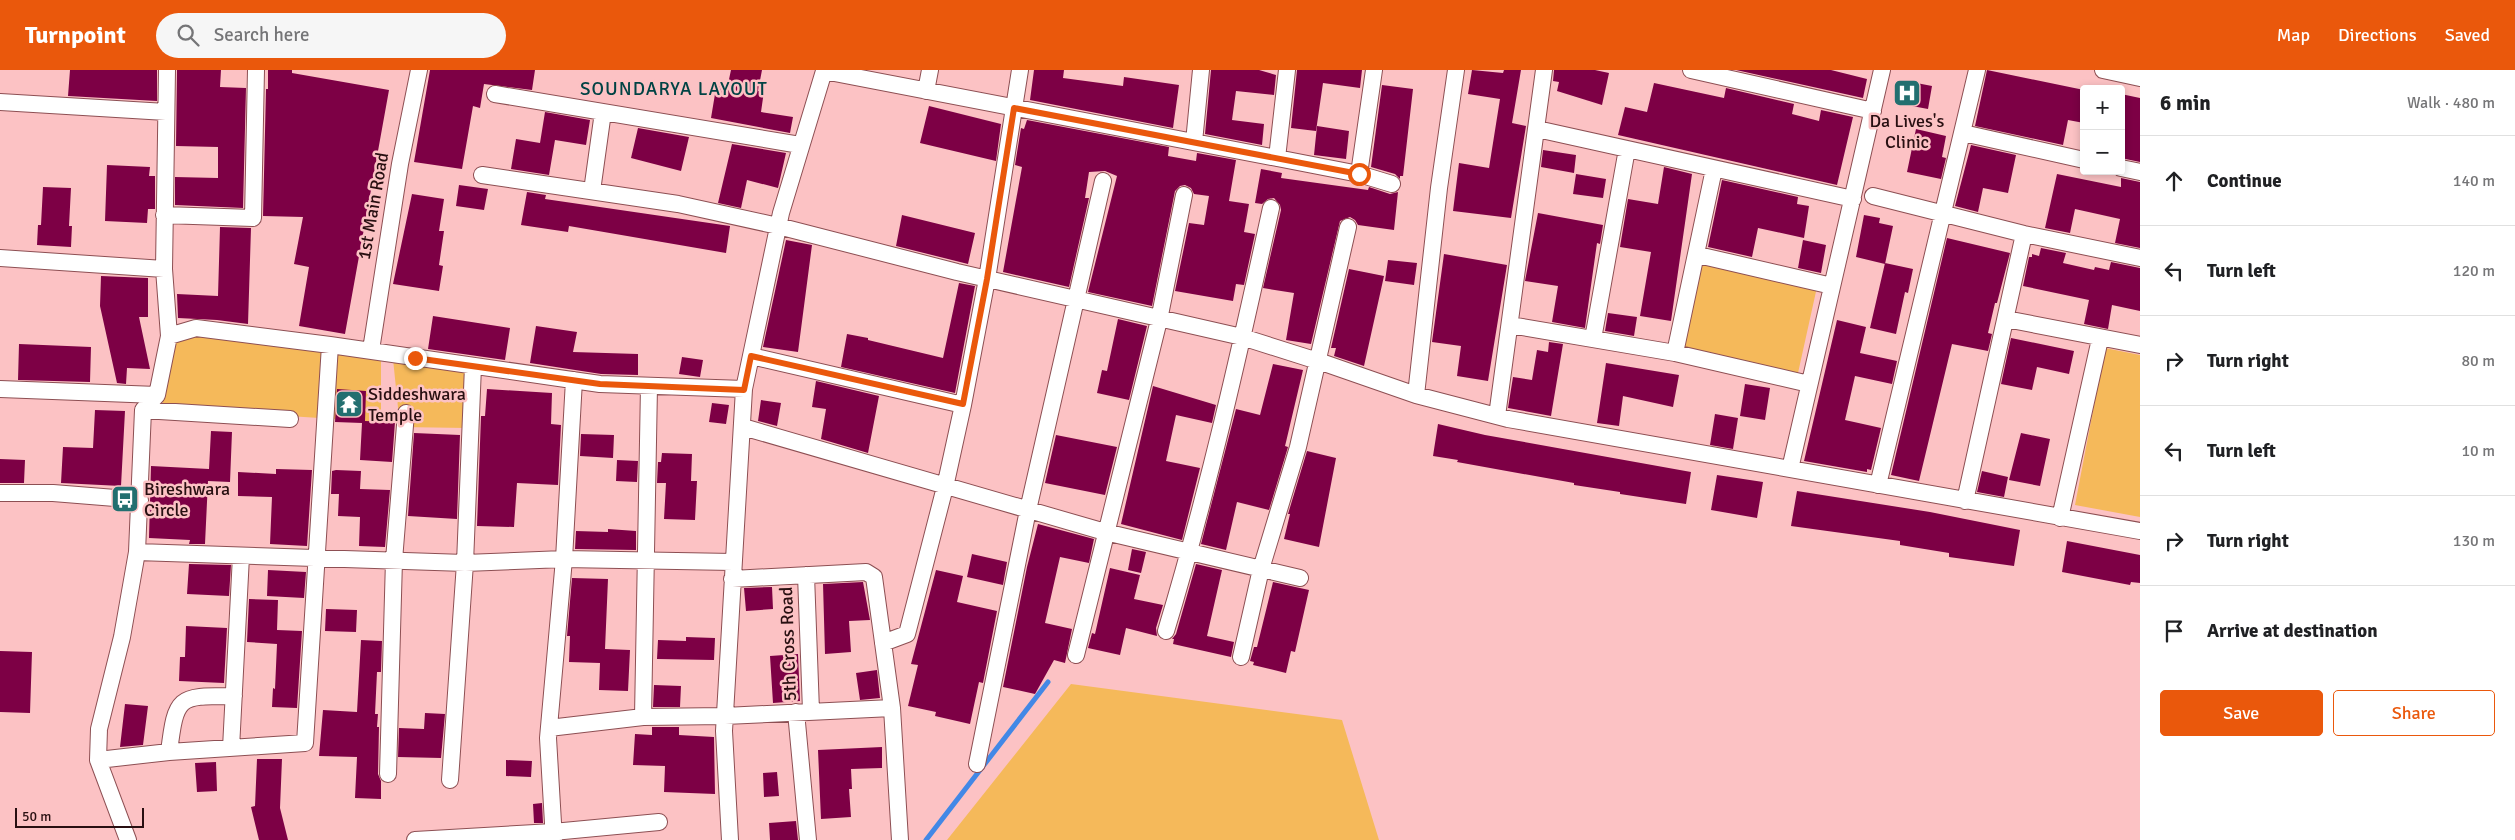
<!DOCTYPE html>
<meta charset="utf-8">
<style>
:root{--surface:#fff;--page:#f6f6f6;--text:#202124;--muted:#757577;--line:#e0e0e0;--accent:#ea580c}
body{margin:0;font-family:Signika,sans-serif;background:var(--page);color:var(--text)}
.controls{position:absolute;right:15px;top:15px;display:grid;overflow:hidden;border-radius:5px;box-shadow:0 2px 8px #0003}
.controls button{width:45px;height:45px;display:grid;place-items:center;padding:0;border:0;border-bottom:1px solid var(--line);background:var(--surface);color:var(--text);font:25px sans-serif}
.scale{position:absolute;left:15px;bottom:12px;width:129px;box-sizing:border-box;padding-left:5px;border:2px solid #280f11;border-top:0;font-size:14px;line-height:18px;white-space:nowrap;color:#280f11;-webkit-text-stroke:4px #fcc2c4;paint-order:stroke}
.stop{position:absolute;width:15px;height:15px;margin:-11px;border:4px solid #ea580c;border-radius:50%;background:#fff}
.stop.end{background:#ea580c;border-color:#fff;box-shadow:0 1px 5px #0008}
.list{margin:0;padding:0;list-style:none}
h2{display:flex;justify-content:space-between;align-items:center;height:65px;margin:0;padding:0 20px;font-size:21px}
h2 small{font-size:16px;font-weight:400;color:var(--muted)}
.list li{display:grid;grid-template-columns:32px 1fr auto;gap:15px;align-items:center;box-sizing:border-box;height:90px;padding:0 20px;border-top:1px solid var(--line)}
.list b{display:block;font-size:19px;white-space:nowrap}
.list em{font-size:16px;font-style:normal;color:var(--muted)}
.actions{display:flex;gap:10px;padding:15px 20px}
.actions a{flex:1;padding:11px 0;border:1px solid var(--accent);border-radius:5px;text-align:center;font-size:18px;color:var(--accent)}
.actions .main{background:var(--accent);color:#fff}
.icon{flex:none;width:28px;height:28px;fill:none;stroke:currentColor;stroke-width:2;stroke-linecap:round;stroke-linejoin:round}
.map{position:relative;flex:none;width:2140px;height:770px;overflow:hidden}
header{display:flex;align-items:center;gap:30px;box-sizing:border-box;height:70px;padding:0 25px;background:var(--accent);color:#fff}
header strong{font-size:24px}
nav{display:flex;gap:28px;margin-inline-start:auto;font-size:18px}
.search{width:350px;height:45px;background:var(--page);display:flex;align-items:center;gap:12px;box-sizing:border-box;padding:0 18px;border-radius:28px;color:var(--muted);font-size:19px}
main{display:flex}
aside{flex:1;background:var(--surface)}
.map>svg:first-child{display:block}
</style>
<header>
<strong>Turnpoint</strong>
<div class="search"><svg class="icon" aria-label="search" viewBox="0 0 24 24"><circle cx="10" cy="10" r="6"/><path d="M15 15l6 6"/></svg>Search here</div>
<nav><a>Map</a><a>Directions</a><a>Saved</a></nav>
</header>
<main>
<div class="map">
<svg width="2140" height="770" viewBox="0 0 2140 770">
<rect width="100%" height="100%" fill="#fcc2c4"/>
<!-- green -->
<path fill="#f5b95a" d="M1701,191L1817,217L1798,303L1682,278Z
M197,264L381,289V352L167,338L157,325L173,274Z
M2105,278L2140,285V447L2075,435Z
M393,289L468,300L467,358L400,357Z
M1071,614L1342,650L1379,770H947Z"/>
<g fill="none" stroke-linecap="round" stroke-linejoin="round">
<!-- stream -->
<path stroke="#4288e6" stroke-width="5" d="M926,770L1048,612"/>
</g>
<!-- building -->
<path fill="#7d0045" d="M70,0H157V31L68,26Z
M177,0H221L220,17L246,18L243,138L175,135V107L218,108V77L176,76Z
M268,0H292V3L389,20L345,264L299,256L309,197L294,194L303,147L263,146L266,19H268Z
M430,0H535L532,20L484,14L480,38L473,36L462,99L414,92Z
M731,0H762L758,21H764L761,42L793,47L790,63L711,48L717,12L728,14Z
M1034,0H1064L1063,8L1123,16L1124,7L1179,15L1173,58L1030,30Z
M1211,0H1259L1276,5L1274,25L1236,21L1232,50L1264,54L1262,75L1205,64Z
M1297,0H1362L1360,18L1323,13L1316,61L1291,58Z
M1472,0L1503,3L1504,0H1521L1512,53L1526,56L1511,148L1453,141L1459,93L1489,98L1500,29L1468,24Z
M1554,0H1595L1609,3L1602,35L1557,21L1559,12L1553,11Z
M1736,0H1831L1867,9L1863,28Z
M1987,0L2084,20V53L2068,50L2063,75L1975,56Z
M1901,10L1932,16L1928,39L1896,33Z
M1654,13L1724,28L1726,18L1794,34L1792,44L1819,51L1821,40L1853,47L1837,115L1618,65L1625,37L1647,42Z
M1382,15L1413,19L1403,106H1400V109L1395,104L1371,97Z
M2121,24L2140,28V92L2121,88Z
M929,36L1001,54L996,91L920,73Z
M545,42L590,50L586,75L555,70L549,105L511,99L516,69L540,73Z
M1027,50L1169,77L1168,86L1196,91L1197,83L1236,90L1229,131L1249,134L1244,162L1255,164L1244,215L1236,214L1233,231L1175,221L1189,153L1204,155L1209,126L1194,124L1191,118L1185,115L1180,116L1175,121L1152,236L1088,222L1117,106L1105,101L1089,102L1085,128H1089L1069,217L1003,202L1022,97L1015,95L1021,58L1024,59Z
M1317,56L1349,61L1346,89L1314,85Z
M638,58L689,67L681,101L631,88Z
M1916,59L1946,66L1942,87L1946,88L1941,109L1907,102Z
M732,74L786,83L778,118L747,110L741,138L718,133Z
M1971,75L2016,85L2008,123L1983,118L1978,142L1955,136Z
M1543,80L1576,85L1574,103L1541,97Z
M107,95L150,97L149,106H155V139H148L147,153L105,151Z
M1664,97L1692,104L1671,251L1640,246L1651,182L1620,177L1628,129L1658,134Z
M1261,99L1282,103L1281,108L1368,120L1369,117L1390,124L1398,122L1394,160L1358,155L1355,150L1350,147L1340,151L1311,274L1286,270L1294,223L1263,218L1281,140L1280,135L1274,128L1268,129L1262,134L1255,133Z
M1576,104L1606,109L1603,128L1573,124Z
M2057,104L2121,117V108L2140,112V178L2115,173L2120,149L2075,139L2070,163L2045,158Z
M1722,110L1798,127L1797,134L1809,136L1804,168L1758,158L1752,187L1708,177Z
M459,115L488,119L484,140L456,136Z
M43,117L71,118L69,156H72L71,177L37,175L38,155H41Z
M527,122L546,125L545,129L730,156L726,183L569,156L568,162L521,155Z
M412,124L444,129L439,161H444L439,195L443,196L439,221L393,214Z
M1538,143L1603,155L1600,174L1597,173L1585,258L1552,252L1558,216L1525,211Z
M902,145L975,163L968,194L896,176Z
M1864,145L1880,148L1879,153L1893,156L1885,194L1856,187Z
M220,157L251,158L248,254L217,250L178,248L177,224L218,226Z
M1947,168L2010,183L1997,233H1995L1988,263L1992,264L1988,281L1952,274L1919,411L1891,405Z
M786,170L812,175L798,282L763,277Z
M1803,170L1826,175L1821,203L1798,198Z
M2041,178L2066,183L2063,193L2094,200L2095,197L2109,200L2111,192L2140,198V241L2112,235L2108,259L2084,254L2089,230L2023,216L2029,187H2032V184L2039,186Z
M1444,184L1507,195L1488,311L1457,306L1461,276L1432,272Z
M1388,190L1417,193L1414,215L1385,211Z
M1885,193L1913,199L1908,223L1905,222L1896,264L1870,258Z
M1349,199L1384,206L1364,296L1334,286L1336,278H1331Z
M101,206L148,208V247H139L150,299L127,298L126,314L117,313L100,236Z
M959,213L975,216L955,323L841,297L847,264L868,268V270L943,288Z
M1608,243L1637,247L1634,266L1605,261Z
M433,246L510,258L505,290L428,279Z
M1118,249L1147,256L1129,330L1097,323L1102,300L1107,301Z
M1837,250L1866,257L1860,283L1897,291L1892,314L1855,306L1845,350L1881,358L1871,400L1867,399V402L1804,391Z
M536,256L577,262L573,282L638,284V305L601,304L530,293Z
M2011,268L2074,281L2069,304L2037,297L2032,320L2001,314Z
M1549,272L1563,274L1551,346L1508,338L1513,307L1532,310L1537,280L1548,282Z
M19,274L91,277L90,312L18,310Z
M682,287L703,290L700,307L679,304Z
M1606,293L1679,305L1673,337L1623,326L1619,356L1597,353Z
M1273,294L1303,300L1286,372L1285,376L1288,377L1269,440L1237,432L1226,480L1201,474L1236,339L1260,345Z
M816,311L879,326L868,383L821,369L826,339L812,337Z
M1745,314L1770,318L1765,350L1740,346Z
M1153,316L1216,335L1212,353L1176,345L1166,391L1200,398L1182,470L1121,454Z
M337,319L366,321L365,351L395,352L392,392L360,390L362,353L335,352Z
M487,319L552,323L551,354L561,355L558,415L517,413L514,457L477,456L481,346H485Z
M761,330L781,333L777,356L758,351Z
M712,333L729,335L726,354L709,352Z
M95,340L125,341L121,416L61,413L63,377L93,378Z
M1715,344L1738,348L1733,379L1710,375Z
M1438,354L1485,365L1691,402L1686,434L1620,424V422L1574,415V413L1457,392L1458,390L1433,386Z
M211,361L232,362L230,412L208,411L205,474H189L190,470L149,468L151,396L209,399Z
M414,363L460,365L457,449L408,446Z
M2021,363L2050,369L2040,416L2009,410Z
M581,364L614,365L613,388L580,386Z
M1056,365L1117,377L1105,425L1045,413Z
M1307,381L1336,388L1319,477L1284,469L1290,444H1288Z
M662,383L692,384L691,411H697L695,450L664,449L666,413H657L658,392H661Z
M0,389L25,390L24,413H0Z
M617,390L638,391L637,412L616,411Z
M276,399L312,400L307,476L270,474L272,427L238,426V402L276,404Z
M336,400L361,401L360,419L390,420L385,477L359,476L360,447L338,446L339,424H331L332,401Z
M1982,401L2008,407L2004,427L1977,422Z
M1717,405L1763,412L1757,448L1711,440Z
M1797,421L1930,442L2020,460L2014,496L1949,487V483L1900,475V471L1791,456Z
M1038,454L1094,469L1089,493L1060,487L1045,553L1072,559L1065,593L1054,590L1035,624L1003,617L1027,497Z
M608,459L636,461V480L575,479L576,461L608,462Z
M2067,471L2140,485V513L2131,512L2130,515L2062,502Z
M1132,479L1146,482L1141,503L1128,500Z
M972,484L1007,492L1003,515L967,507Z
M189,494L231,495L229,526L187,524Z
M1196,494L1222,500L1207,566L1234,572L1231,587L1173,574L1174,569H1172L1176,564Z
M1110,498L1140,505L1134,529L1163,535L1156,558L1157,566L1126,558L1120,585L1088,578L1092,563L1095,564Z
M268,500L306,502L304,528L267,526Z
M936,500L963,506L957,532L997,541L983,613L979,612L970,654L935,646L936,642L908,636L918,595L911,594Z
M572,508L608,509L605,579L630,580L628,621L599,620L600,593L569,592L570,566H567Z
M863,512L870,550L849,551L851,582L825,584L823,514Z
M1273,512L1309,520L1295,582L1291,581L1286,603L1253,595L1254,592L1250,591L1254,577H1257Z
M772,517L773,539L746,541L744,518Z
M249,529L278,530L277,560L302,561L297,638L272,637L273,618L275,619L277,574L247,572Z
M326,539L357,540L356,562L325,561Z
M186,556L227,558L224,613L179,611L180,587H185Z
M686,567L715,568L714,590L657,589L658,570L686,571Z
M361,570L382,571L381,602H377L375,644H378L377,657H379L378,704L381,711V729L355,728L357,687L319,686L323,640L357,642Z
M0,581L32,582L30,643L0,642Z
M798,584L800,631L773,633L770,586Z
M877,600L880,628L860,630L856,603Z
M654,615L681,616L680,637H653Z
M125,634L148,636L143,675L120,677Z
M425,643L445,644L441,688L398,687L399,658L424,659Z
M652,657H679V665L714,667L715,724L664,722L665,696L633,695L635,664L652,665Z
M882,677V698L851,699L852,719H849L851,747L821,749L818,680Z
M257,689H282L280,738L288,770H259L251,737L255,736Z
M506,690L532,691L531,707L506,706Z
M216,692L217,721L197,722L195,693Z
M777,702L779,726L764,727L763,703Z
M542,733L543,753H534L533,734Z
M796,751L798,770H770L769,753Z"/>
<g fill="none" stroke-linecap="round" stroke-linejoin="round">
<!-- minor casing -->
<g stroke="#8d4f53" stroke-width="18">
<path id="minor" d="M1691,0L1873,41
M2103,0L2140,8
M926,21L930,0
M495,24L800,75
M0,32L166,42
M1537,59L1853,129
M1963,63L2084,90
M1194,72L1201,0
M1277,88L1287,0
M2121,98L2140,102
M1359,104L1374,0
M482,105L678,134L778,156L957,202L1242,267L1324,293L1416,325L1508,349L2140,461
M592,121L603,42
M1873,126L2024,164L2140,188
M164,145L253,148L256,0
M1698,185L1832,216
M0,188L164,199
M2006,249L2140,275
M1510,255L1675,283L1809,314
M169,266L196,258L330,275L600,314L744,319
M1593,269L1627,79
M371,280L400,94L419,0
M1675,283L1714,99
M751,286L963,335
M0,319L157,325
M1416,325L1439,118L1456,0
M143,340L290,349
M1497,346L1544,0
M743,357L1105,462L1300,508
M1790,399L1882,0
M1878,415L1977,0
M0,423H53L140,430
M1965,431L2024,164
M2060,448L2100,269
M137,482L465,493L564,489L733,492
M806,505L811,641
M732,509L866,502L874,507L892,638L900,770
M1166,561C1208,422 1240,280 1271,138
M883,573L907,564L945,417L963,335L987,209L1020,0
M1076,585L1159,250L1184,125
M1241,587L1261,499L1298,377L1348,157
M796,642L808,770
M643,647L649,316
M549,658L643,647L725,646L892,638
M231,678L241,486
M169,682C176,625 178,626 234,626
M98,690L169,682L305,673L330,275
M977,694L1028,440L1103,111
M388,704L394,490L406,343
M450,710L465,493L473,296
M128,770L98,690L99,659L122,567L137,482L143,340L157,325L169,266L164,199L167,0
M415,770L553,762L659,752
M554,770L548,668L564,489L574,310
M730,770L724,661L744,319L781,143L824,1L1277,88L1359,104L1392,114"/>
</g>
<!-- minor -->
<use href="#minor" stroke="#fff" stroke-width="16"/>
</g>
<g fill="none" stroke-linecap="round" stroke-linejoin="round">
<!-- route -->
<path stroke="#ea580c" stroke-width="6" d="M415,288L600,314L744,320L751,286L963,334L987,209L1014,38L1359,104"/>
</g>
<!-- icons -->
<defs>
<g id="hospital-square" transform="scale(1.4375)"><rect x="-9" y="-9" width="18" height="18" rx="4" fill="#236f70" stroke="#fcc2c4"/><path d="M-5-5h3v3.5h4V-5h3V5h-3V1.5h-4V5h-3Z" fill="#fff"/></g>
<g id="temple-square" transform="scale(1.4375)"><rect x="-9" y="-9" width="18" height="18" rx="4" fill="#236f70" stroke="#fcc2c4"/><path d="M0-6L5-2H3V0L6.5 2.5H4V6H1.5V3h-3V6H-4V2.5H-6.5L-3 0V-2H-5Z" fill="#fff"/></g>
<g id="bus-square" transform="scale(1.4375)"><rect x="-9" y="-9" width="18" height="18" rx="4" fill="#236f70" stroke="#fcc2c4"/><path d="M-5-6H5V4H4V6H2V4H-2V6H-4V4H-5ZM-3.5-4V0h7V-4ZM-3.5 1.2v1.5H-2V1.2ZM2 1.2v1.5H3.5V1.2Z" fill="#fff"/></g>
</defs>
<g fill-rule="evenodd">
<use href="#hospital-square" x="1907" y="23"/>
<use href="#temple-square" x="349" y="334"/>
<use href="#bus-square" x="125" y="429"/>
</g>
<g text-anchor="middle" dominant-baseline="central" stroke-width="5" stroke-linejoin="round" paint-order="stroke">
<!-- poi labels -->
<g font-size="18" fill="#280f11" stroke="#fcc2c4" text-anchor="start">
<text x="1907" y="51" text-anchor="middle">Da Lives's<tspan x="1907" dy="21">Clinic</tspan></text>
<text x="368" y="324">Siddeshwara<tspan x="368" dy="21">Temple</tspan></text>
<text x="144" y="419">Bireshwara<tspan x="144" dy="21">Circle</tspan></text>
</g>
<!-- street labels -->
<g font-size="18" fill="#280f11" stroke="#fcc2c4">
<text transform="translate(373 136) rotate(-80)">1st Main Road</text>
<text transform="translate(788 574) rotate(-92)">5th Cross Road</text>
</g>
<!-- neighbourhood labels -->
<g font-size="19" letter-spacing="1" fill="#004344" stroke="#fcc2c4">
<text x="674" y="19">SOUNDARYA LAYOUT</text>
</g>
</g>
</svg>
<div class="controls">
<button>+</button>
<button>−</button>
</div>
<div class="scale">50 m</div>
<div class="stop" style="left:1359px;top:104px"></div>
<div class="stop end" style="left:415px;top:288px"></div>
</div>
<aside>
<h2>6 min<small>Walk · 480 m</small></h2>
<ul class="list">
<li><svg class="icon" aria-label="ahead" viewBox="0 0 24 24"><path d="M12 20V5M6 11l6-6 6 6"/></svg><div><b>Continue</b></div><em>140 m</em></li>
<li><svg class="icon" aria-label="left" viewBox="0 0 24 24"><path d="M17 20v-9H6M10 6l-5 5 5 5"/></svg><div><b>Turn left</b></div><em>120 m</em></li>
<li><svg class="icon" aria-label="right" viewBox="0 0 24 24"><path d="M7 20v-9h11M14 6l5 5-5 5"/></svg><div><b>Turn right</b></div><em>80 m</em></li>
<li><svg class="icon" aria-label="left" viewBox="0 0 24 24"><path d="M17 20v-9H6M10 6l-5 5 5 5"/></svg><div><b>Turn left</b></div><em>10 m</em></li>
<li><svg class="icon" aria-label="right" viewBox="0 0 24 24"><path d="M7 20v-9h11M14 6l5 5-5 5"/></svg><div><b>Turn right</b></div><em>130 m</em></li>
<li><svg class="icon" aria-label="arrive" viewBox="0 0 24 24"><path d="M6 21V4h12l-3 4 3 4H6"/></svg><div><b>Arrive at destination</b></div></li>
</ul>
<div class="actions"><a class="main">Save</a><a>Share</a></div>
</aside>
</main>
